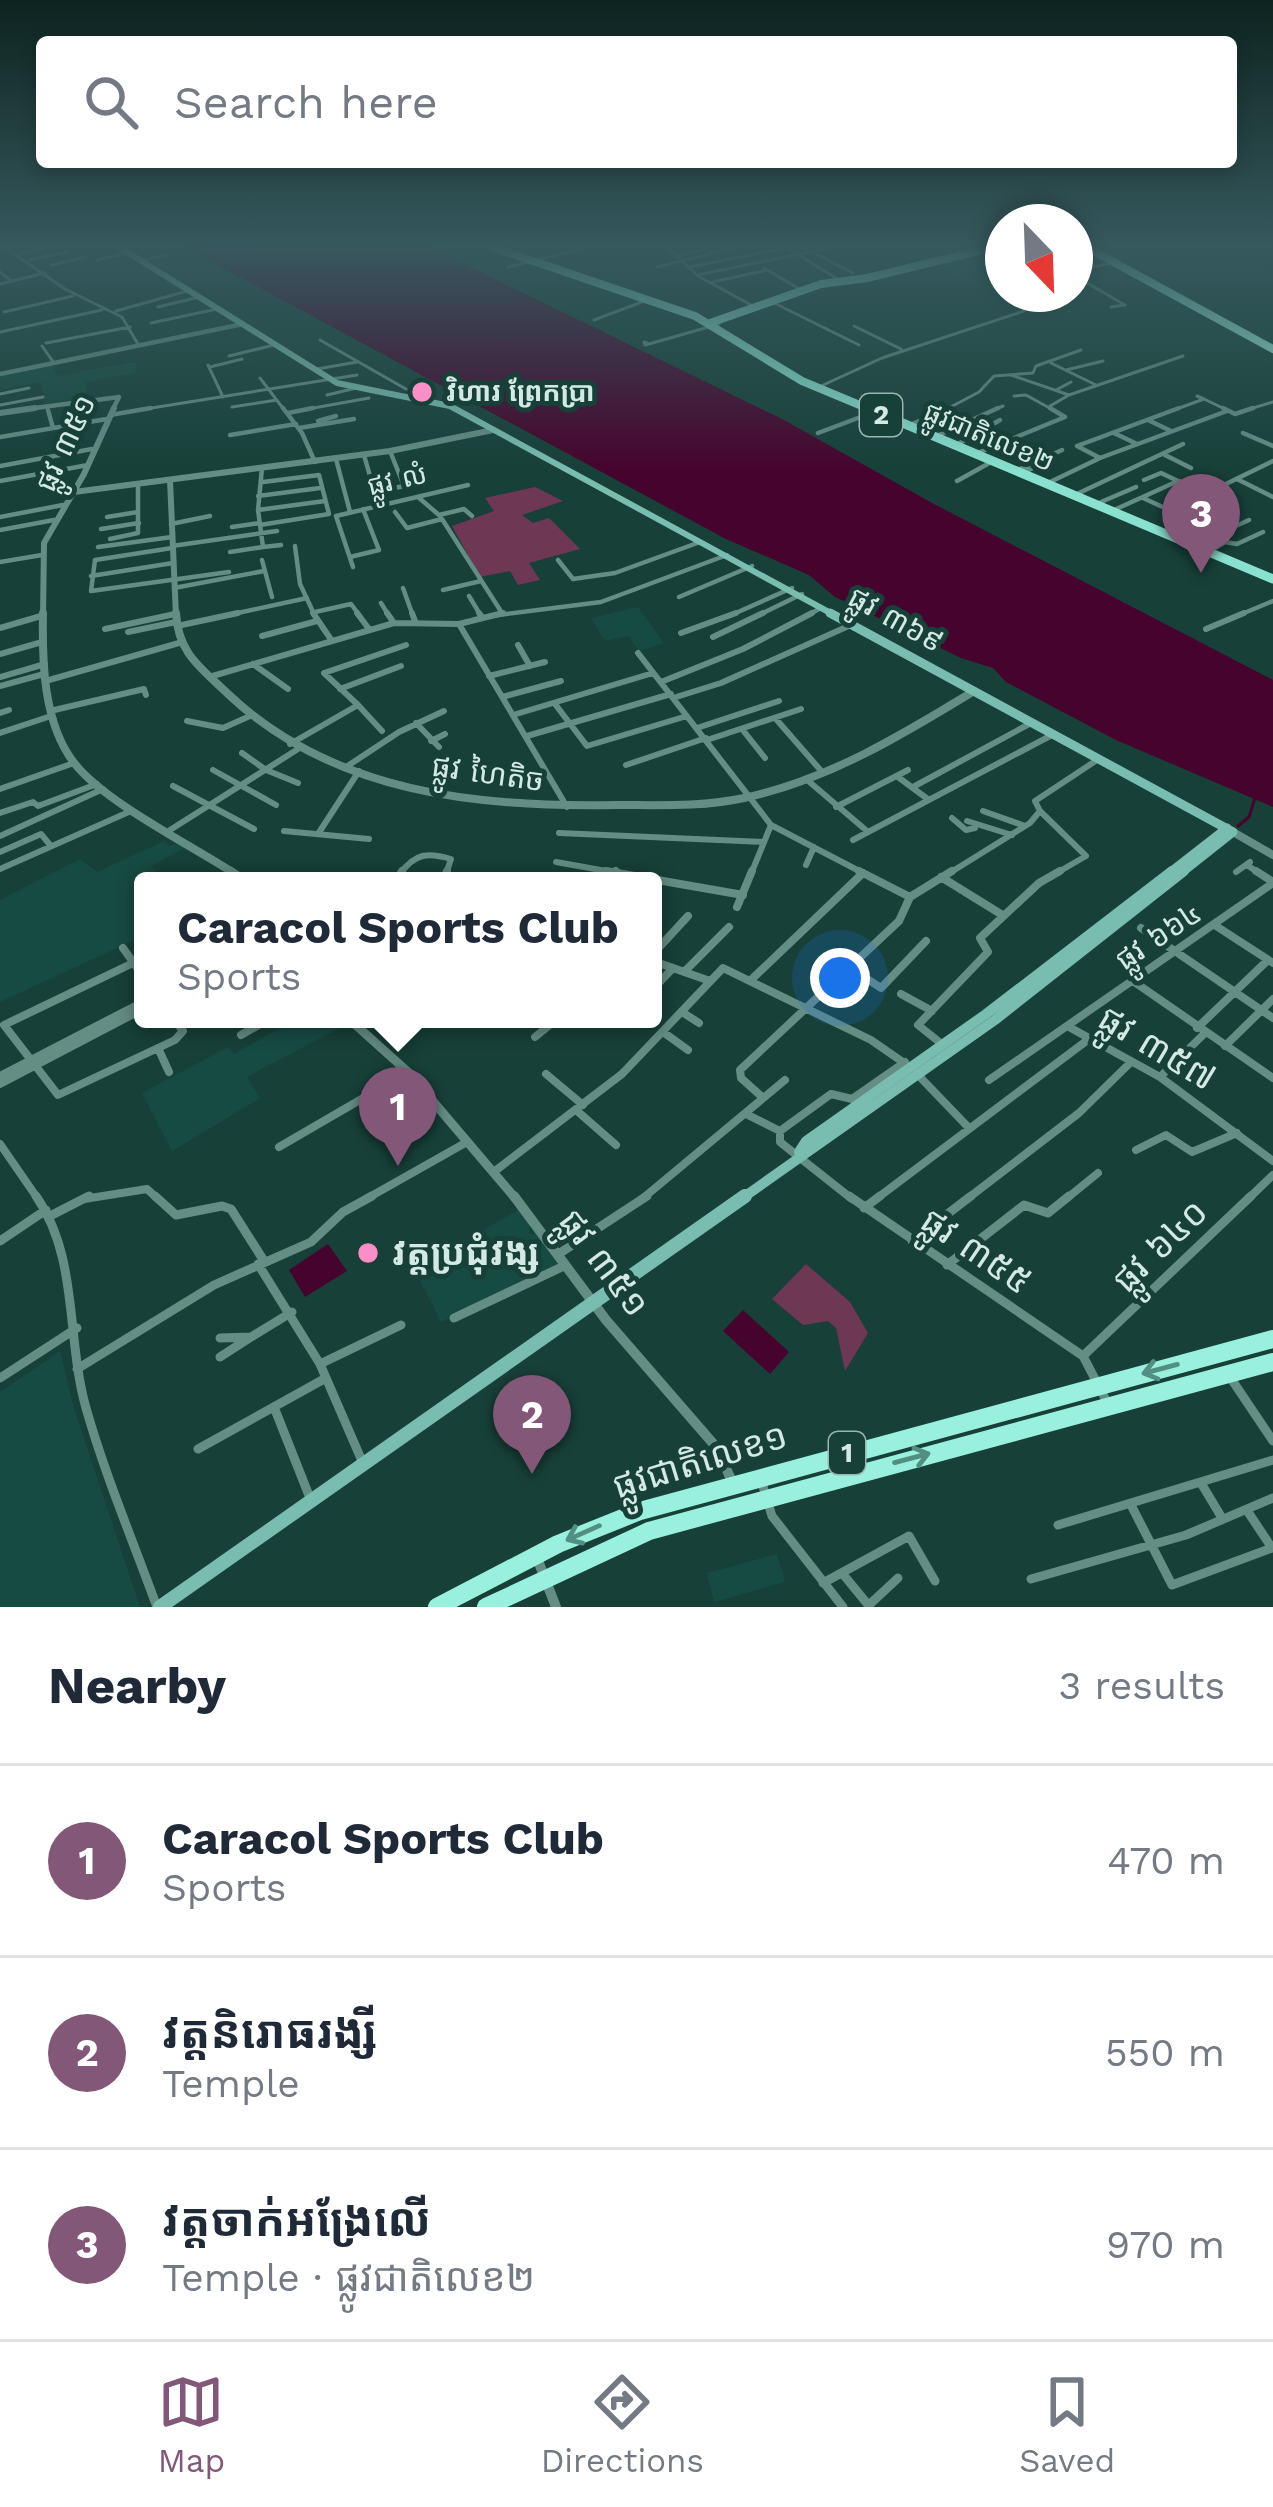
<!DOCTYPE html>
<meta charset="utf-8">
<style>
:root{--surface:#fff;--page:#f2f2f3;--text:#1f2937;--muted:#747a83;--line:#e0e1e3;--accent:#825778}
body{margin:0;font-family:"Work Sans","Noto Sans Khmer",sans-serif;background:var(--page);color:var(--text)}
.compass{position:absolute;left:985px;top:204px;width:108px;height:108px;border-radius:50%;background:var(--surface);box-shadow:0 6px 18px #0003;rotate:157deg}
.you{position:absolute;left:840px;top:978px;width:42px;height:42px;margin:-30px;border:9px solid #fff;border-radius:50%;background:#1a73e8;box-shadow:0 0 0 18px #1a73e833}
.badge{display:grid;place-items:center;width:78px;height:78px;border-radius:50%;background:var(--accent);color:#fff;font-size:39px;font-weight:700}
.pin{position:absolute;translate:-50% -99px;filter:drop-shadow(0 3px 6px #0008)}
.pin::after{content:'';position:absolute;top:63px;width:42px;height:36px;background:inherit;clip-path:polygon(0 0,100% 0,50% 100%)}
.popup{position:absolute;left:134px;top:872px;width:528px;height:156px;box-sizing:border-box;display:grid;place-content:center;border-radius:12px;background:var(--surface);filter:drop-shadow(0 3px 9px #0005);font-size:39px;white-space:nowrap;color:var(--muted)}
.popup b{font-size:45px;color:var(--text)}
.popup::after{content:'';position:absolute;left:50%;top:100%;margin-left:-24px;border:24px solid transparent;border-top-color:var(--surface)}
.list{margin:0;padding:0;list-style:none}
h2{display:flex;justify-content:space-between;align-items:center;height:156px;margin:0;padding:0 48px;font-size:51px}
h2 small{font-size:39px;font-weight:400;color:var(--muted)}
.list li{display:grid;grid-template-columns:78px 1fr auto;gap:36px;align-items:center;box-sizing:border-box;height:192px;padding:0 48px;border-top:3px solid var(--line)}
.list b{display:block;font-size:45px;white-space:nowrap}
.list p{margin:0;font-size:39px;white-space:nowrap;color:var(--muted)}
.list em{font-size:39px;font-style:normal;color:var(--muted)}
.icon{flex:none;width:66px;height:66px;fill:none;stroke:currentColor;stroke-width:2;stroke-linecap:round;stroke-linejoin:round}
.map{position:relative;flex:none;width:1273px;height:1607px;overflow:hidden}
.search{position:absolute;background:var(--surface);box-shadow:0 6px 18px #0003;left:36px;right:36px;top:36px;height:132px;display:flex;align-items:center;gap:30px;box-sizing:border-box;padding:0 42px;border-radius:12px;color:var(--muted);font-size:45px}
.sheet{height:732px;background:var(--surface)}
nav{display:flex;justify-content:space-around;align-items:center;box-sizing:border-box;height:168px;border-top:3px solid var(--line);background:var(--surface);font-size:33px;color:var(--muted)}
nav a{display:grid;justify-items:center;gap:6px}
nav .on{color:var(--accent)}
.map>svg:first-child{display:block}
</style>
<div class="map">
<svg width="1273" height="1607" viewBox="0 0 1273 1607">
<rect width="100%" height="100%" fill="#174038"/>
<!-- built -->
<path fill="#164b42" d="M1003,250L1002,292L990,294L939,265Z
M128,363H137L135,373L86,382V394L64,401L45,404L41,382L0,390V375L52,365L58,376Z
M638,607L664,643L639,651L629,636L605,641L591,618Z
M164,841L169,846L181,842L186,847L151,866L163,881H143V936L0,1002V900L80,859L97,872Z
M310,1019H345L349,1023L247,1077L260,1098L172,1151L142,1093L228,1047L234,1054L291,1022L295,1027Z
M520,1209L530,1221L529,1234L539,1233L562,1263L441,1322L414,1269Z
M60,1351L74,1408L140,1607H0V1392Z
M777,1554L785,1582L714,1602L707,1573Z"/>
<!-- green -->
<path fill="#6e3754" d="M535,487L563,501L522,515L533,523L549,518L580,549L529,563L540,580L518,585L510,571L480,577L452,526L494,511L485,498Z
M806,1264L850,1302L868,1333L845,1371L836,1328L828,1321L803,1325L772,1299Z"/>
<!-- water -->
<path fill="#46032d" d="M184,247H429L784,420L932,503L1273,680V807L1116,740L1006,682L993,668L961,658L835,597L809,575L726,539Z
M328,1244L347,1271L305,1297L289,1270Z
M743,1310L789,1352L770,1374L723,1331Z"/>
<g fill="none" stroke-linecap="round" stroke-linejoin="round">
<!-- stream -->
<path stroke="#46032d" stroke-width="3" d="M1238,826L1249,817L1255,798"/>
<!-- minor-far4 -->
<path stroke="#648d84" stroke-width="3" d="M4,247L65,289L122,317L139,346
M667,247L698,276L753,306
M786,247L839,280
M790,251L808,247
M814,253L853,273
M19,254L45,247
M679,256L711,247
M29,260L67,252
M97,260L126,253
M537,260L589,247
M140,261L166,255
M51,265L86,257
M508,267L531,261
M657,267L737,247
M689,267L786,248
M764,268L801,290
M1075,270L1113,263
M0,272L11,281
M697,275L833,247
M1075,276L1125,305L1111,307
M712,282L768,270
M0,284L45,273
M772,302L859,345
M158,307L199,297
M116,311L187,291
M4,312L73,296
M594,320L647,300
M151,323L217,309
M854,326L901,349
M0,332L102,310
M320,340L406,389
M644,342L649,344L645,345Z
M46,343L130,327
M649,344L719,324
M42,346L54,363
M229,356L274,345
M1051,363L1096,385
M208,365L223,397
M210,367L242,359
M317,369L357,362
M1066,370L1103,361
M1011,375L1069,395
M260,378L285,411
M821,386L882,358L1024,311
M1056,390L1071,382
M0,394L29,388
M327,395L356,388
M1014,396L1026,395L1055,411
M1204,399L1229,411
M0,405L43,397
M1050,406L1069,395L1183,356
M232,407L277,400
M133,411L357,375
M297,411L369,398
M943,411L979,392L994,376L1033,373L1036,366L1081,350
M991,411L1003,406
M1171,411L1204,399L1197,396
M1243,411L1273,402"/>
<!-- minor-far3 -->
<path stroke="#648d84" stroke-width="4.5" d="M283,408L302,433L315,462
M1223,408L1235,414L1253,408
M48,410L53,428
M288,413L313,408
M110,415L151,408
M1148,420L1171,431
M318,421L336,416
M912,424L950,408
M299,428L354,419
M818,433L874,412
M1114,433L1137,444
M1243,433L1273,446
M230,435L296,424
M939,435L998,408
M0,437L107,419
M958,444L1000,420
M390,451L404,486
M980,452L1065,417L1050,408
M1163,454L1191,468
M364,455L376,497
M1100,458L1077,446L1179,408
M336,459L350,512
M0,466L92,449
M1020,469L1062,450
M1026,471L1041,465
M1237,479L1273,497
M1144,480L1161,473L1178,481
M0,481L88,465
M957,481L993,461
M1048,483L1100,458L1227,411
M375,492L424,482L423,472
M1079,493L1183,444
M258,496L320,488
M418,497L439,515L464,509L472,516
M1143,498L1167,509
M1101,502L1136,487
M1185,504L1273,461
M1227,508L1233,512L1222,521L1233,527
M258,510L325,501
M1114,510L1178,481L1217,491
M395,512L407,528L442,519L502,613
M0,517L63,505
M107,517L138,512
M171,524L210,516
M260,525L329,514L319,475L263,482
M232,527L260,523
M101,529L139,523
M0,530L54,520
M110,539L138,533V484
M1198,543L1249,520
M172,546L277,531
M295,546L300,584L315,616
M98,547L172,537
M263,547L281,545
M172,548L95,560L91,591L229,572
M230,552L263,547L258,510L262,468
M1209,552L1225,542L1237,544L1263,532
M350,557L379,550L363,509
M262,560L272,597
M558,560L573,579L615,573L700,542
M0,562L42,555
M353,567L336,516L468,485
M91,576L173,563
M174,588L264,571
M403,588L413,616
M443,590L481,581
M469,596L481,616
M679,597L752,566
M381,603L389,616
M315,612L351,604L360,616
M166,616L175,614
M224,616L307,598
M491,616L601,602L727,555
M729,616L792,588
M757,616L802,594
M806,616L821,608
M1237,616L1273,601"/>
<!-- minor-far2 -->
<path stroke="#648d84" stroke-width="6" d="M313,613L332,641
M357,613L369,629
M387,613L394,623
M412,613L415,621
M479,613L482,617
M459,624L567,807
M177,626L238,613
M0,628L41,616
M105,629L175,614
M1206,629L1244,613
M128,632L176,622
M681,633L736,613
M262,636L317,621
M713,637L763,613
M518,645L530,666
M638,653L771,825L865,874
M0,654L42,642
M253,664L288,689
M489,676L545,662
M0,677L45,664
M209,677L394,623L459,624L503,613
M49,680L179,643
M661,682L743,649L812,613
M0,686L44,674
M340,689L401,666
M502,697L561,681
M673,698L721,683L853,624
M555,704L587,746L687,716
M358,705L324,673L406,645
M50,711L144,689L146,695
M0,713L9,710
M513,715L653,673
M776,719L823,773
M187,721L223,728L250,716
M416,723L439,747
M697,728L779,701
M742,729L765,758
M0,733L51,716
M527,736L671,694
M707,740L801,709
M431,741L445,734
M290,744L358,705L382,731
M242,753L266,770L298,783
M626,765L706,738
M346,767L399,732L444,711
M213,770L276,805
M898,777L929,800
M806,779L867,831
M173,786L254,829
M913,787L1031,723
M0,789L74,763
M836,807L908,770
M983,811L1025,826
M1040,811L1086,856L1055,874
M0,813L33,802L38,806L97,784
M952,818L966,830L975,828
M967,821L1012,835
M170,830L298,749
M284,831L369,839
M559,833L764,842
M318,834L359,771
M0,836L103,789
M853,840L1052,735
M0,852L41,834L50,845
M556,862L623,874
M806,865L814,847
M1247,865L1260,874
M0,869L131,811
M1236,872L1250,862
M400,874C415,853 428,852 451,859L446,874
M751,874L771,825
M948,874L1030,823L1040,811L1035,801L1097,760"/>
<!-- minor-far1 -->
<path stroke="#648d84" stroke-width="8" d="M606,871L743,895
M859,871L910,897
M1256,871L1273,882
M941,877L1004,916
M396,881L402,871
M443,881L447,871
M611,881L616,871
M737,907L752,871
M1216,926L1273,963
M1141,928L1273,1018
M123,948L143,976
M653,954L688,916
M653,961L710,981
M133,963L4,1025L58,1095L175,1040L183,1031L174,1019
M852,969L881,988L926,941
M684,972L729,927
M753,978L863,873
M1133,981L1273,1078
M653,989L673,968
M901,994L932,1011
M682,1012L699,1023
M1069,1027L1160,1077L1273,1161
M1197,1028L1268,960
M663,1032L688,1050
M241,1035L269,1019
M535,1037L557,1019
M943,1045L918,1025L988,952L980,938L1039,883L1060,871
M1225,1046L1273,999
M158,1048L169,1072
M546,1074L583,1105
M0,1076L143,1002
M919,1076L969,1128
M1160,1077L1205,1033
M989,1080L1273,883
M0,1084L143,1009
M761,1096L741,1078L740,1070L899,921L910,897L952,871
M576,1110L616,1145
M746,1114L780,1131
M0,1144L38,1199
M279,1147L408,1072
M1136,1150L1166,1135L1192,1152L1237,1133
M495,1171L622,1074L723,968L871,1040L910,1067
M84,1199L147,1189L158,1199
M366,1199L467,1142
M642,1199L785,1080
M852,1199L780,1142V1131L831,1094L852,1099L905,1062
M876,1199L1089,1039
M967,1199L1079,1113L1131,1062
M1066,1199L1098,1173
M1248,1199L1273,1175"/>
<!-- minor -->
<path stroke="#648d84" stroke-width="9" d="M36,1196C79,1258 66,1338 86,1408C105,1475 133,1541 157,1607
M155,1196L176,1215L222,1206L231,1209L264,1261
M849,1196L1083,1356L1107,1402
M864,1208L880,1196
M50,1216L89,1196
M0,1241L46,1210
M912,1241L971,1196
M560,1253L647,1196
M258,1264L320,1364L362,1461
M947,1265L1024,1205L1048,1213L1069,1196
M454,1318L564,1266
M220,1338L251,1337L292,1312
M1083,1356L1251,1196
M220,1357L251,1337
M320,1364L401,1325
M77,1369L214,1285L311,1242L343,1212L372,1196
M0,1378L77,1328
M1232,1380L1273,1441
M274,1407L310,1498
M198,1449L326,1378
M761,1480L772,1516L843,1607
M1201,1483L1222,1518
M1131,1505L1172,1585L1272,1548L1248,1512
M1058,1525L1273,1460
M842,1573L870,1607
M1031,1579L1186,1535L1273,1498
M823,1583L909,1536L935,1581
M870,1604L898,1578"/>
<!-- tertiary-far4 -->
<path stroke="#648d84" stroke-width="4.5" d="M0,374L243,324
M12,411L119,397L112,411"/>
<!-- tertiary-far3 -->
<path stroke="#648d84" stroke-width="6" d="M0,413L35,408
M170,480L176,616
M74,492L390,451L493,430
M43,616L44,543L84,474L114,408"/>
<!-- tertiary-far2 -->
<path stroke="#648d84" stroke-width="8" d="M43,613C42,661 43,724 75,764C106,803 191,845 235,874
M176,613C178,653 200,667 227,693C332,793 478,808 617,805C660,805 703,807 744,798C828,780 902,735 974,691
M1233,832L1273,855"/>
<!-- tertiary-far1 -->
<path stroke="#648d84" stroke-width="9" d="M230,871L246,881
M349,1019L408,1072L516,1199"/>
<!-- tertiary -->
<path stroke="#648d84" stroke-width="10" d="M514,1196L606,1320L717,1448L734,1486
M537,1558L556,1607"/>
<!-- secondary-far3 -->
<path stroke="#79bdae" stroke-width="6" d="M119,247L337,383L450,406L836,616"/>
<!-- secondary-far2 -->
<path stroke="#79bdae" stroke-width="9" d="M830,613L1233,832L1180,874
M1168,874L1227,828"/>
<!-- secondary-far1 -->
<path stroke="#79bdae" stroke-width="10" d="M799,1152L806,1141L986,1014L1172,871
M741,1199L995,1020L1184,871"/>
<!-- secondary -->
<path stroke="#79bdae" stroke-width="14" d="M160,1607L745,1196"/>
<!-- primary-far1 -->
<path stroke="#89e1cf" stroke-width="8" d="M492,247L695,316L802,381L874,411
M710,323L821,284L867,278L995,247"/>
<!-- primary -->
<path stroke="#89e1cf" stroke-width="9" d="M867,408L1273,579"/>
<!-- trunk-far1 -->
<path stroke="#9af0de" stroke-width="8" d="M1086,247L1273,349"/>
<!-- trunk -->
<path stroke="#9af0de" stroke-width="18" d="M437,1607L558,1544L640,1511L1273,1339
M486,1607L649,1531L1273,1362"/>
</g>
<!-- one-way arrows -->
<defs><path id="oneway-shaft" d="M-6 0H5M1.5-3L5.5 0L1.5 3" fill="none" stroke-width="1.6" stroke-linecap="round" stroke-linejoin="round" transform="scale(3)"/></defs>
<g stroke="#528f83">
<use href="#oneway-shaft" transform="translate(1160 1369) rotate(165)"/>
<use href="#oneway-shaft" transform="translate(912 1458) rotate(-15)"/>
<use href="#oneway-shaft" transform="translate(583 1533) rotate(156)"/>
</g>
<!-- sky -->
<linearGradient id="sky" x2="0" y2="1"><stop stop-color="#0d231f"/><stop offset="0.52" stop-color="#36595e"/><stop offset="1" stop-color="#36595e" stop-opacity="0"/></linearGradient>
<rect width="1273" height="472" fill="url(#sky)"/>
<!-- markers -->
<g fill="#fa8fc7" stroke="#174038" stroke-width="4.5">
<circle cx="422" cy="392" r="12"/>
<circle cx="368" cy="1253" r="12"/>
</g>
<g text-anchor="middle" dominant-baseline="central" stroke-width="10" stroke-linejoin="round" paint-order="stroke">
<!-- far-poi labels -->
<g font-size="27" font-weight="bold" fill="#d3e9e3" stroke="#174038" text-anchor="start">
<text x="446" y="392">វិហារ ព្រែកប្រា</text>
</g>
<!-- shield labels -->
<g fill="#174038" stroke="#9bb6b0" stroke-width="3">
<rect x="860" y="394" width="42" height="42" rx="9"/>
<rect x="829" y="1432" width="36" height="42" rx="9"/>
</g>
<g font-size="27" font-weight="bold" fill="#d3e9e3">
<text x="881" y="415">2</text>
<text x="847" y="1453">1</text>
</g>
<!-- far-street labels -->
<g font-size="27" fill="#d3e9e3" stroke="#174038">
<text transform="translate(989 437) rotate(23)">ផ្លូវជាតិលេខ២</text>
<text transform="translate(397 480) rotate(-13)">ផ្លូវ លំ</text>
</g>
<!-- street labels -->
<g font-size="30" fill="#d3e9e3" stroke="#174038">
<text transform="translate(65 443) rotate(-65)">ផ្លូវ ៣៥១</text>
<text transform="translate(896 619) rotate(29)">ផ្លូវ ៣៦៩</text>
<text transform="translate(488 773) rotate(8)">ផ្លូវ ហៃតិច</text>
<text transform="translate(1158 936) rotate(-34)">ផ្លូវ ៦៦៤</text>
</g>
<!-- near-street labels -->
<g font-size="36" fill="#d3e9e3" stroke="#174038">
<text transform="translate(1157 1048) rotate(31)">ផ្លូវ ៣៥៧</text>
<text transform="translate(1160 1246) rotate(-44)">ផ្លូវ ៦៤០</text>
<text transform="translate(976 1251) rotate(34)">ផ្លូវ ៣៥៥</text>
<text transform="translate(604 1263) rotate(53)">ផ្លូវ ៣៥១</text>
<text transform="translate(700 1461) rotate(-17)">ផ្លូវជាតិលេខ១</text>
</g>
<!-- near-poi labels -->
<g font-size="36" font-weight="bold" fill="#d3e9e3" stroke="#174038" text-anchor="start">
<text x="392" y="1253">វត្តប្រជុំវង្ស</text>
</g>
</g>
</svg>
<svg class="compass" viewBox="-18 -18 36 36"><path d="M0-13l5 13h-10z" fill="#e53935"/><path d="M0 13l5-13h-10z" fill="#747a83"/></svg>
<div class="you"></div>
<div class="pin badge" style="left:398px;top:1166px">1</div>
<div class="popup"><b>Caracol Sports Club</b>Sports</div>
<div class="pin badge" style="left:532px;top:1474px">2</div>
<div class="pin badge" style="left:1201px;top:573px">3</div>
<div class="search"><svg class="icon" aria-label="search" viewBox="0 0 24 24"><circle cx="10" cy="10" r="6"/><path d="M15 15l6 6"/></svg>Search here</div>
</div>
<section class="sheet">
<h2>Nearby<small>3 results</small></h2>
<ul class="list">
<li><span class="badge">1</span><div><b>Caracol Sports Club</b><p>Sports</p></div><em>470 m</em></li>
<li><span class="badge">2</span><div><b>វត្តនិរោធរង្សី</b><p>Temple</p></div><em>550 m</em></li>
<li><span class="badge">3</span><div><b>វត្តចាក់អង្រែលើ</b><p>Temple · ផ្លូវជាតិលេខ២</p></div><em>970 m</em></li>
</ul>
</section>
<nav>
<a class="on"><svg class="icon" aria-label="map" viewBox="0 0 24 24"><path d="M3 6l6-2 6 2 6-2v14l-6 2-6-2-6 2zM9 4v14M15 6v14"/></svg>Map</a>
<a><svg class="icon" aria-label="directions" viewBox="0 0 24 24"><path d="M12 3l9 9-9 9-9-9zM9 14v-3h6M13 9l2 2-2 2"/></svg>Directions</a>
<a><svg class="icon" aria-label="saved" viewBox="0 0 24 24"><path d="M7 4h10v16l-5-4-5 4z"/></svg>Saved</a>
</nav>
